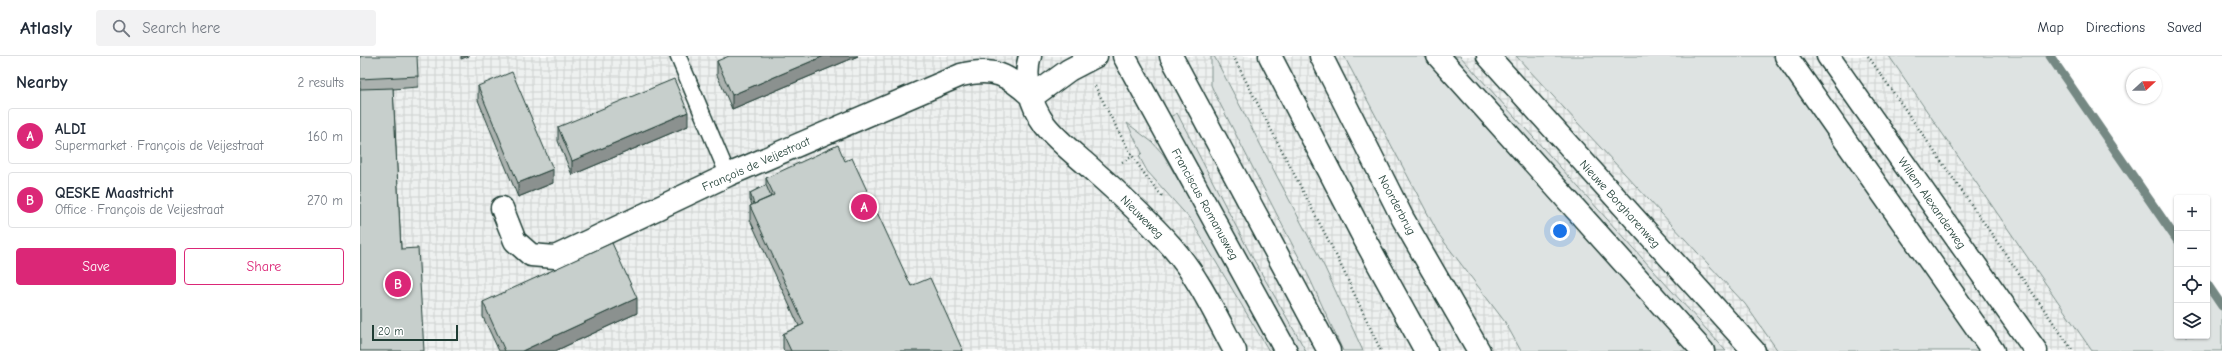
<!DOCTYPE html>
<meta charset="utf-8">
<style>
:root{--surface:#fff;--page:#f2f2f3;--text:#1f2937;--muted:#747a83;--line:#e0e1e3;--accent:#db2777}
body{margin:0;font-family:"Comic Neue",sans-serif;background:var(--page);color:var(--text)}
.controls{position:absolute;right:12px;bottom:12px;display:grid;overflow:hidden;border-radius:4px;box-shadow:0 1px 3px #0004}
.controls button{width:36px;height:36px;display:grid;place-items:center;padding:0;border:0;border-bottom:1px solid var(--line);background:var(--surface);color:var(--text);font:20px sans-serif}
.compass{position:absolute;left:1766px;top:12px;width:36px;height:36px;border-radius:50%;background:var(--surface);box-shadow:0 1px 3px #0004;rotate:69deg}
.scale{position:absolute;left:12px;bottom:10px;width:86px;box-sizing:border-box;padding-left:4px;border:2px solid #1f3d34;border-top:0;font-size:11px;line-height:14px;white-space:nowrap;color:#1f3d34;-webkit-text-stroke:3px #fff;paint-order:stroke}
.you{position:absolute;left:1200px;top:175px;width:14px;height:14px;margin:-10px;border:3px solid #fff;border-radius:50%;background:#1a73e8;box-shadow:0 0 0 6px #1a73e833}
.badge{display:grid;place-items:center;width:26px;height:26px;border-radius:50%;background:var(--accent);color:#fff;font-size:13px;font-weight:700}
.pin{position:absolute;translate:-50% -50%;border:2px solid #fff;box-shadow:0 1px 4px #0006}
.list{margin:0;padding:0;list-style:none}
h2{display:flex;justify-content:space-between;align-items:center;height:52px;margin:0;padding:0 16px;font-size:17px}
h2 small{font-size:13px;font-weight:400;color:var(--muted)}
.list li{display:grid;grid-template-columns:26px 1fr auto;gap:12px;align-items:center;box-sizing:border-box;height:56px;margin:0 8px 8px;padding:0 8px;border:1px solid var(--line);border-radius:4px}
.list b{display:block;font-size:15px;white-space:nowrap}
.list p{margin:0;font-size:13px;white-space:nowrap;color:var(--muted)}
.list em{font-size:13px;font-style:normal;color:var(--muted)}
.actions{display:flex;gap:8px;padding:12px 16px}
.actions a{flex:1;padding:9px 0;border:1px solid var(--accent);border-radius:4px;text-align:center;font-size:14px;color:var(--accent)}
.actions .main{background:var(--accent);color:#fff}
.icon{flex:none;width:22px;height:22px;fill:none;stroke:currentColor;stroke-width:2;stroke-linecap:round;stroke-linejoin:round}
.map{position:relative;flex:none;width:1862px;height:295px;overflow:hidden}
header{display:flex;align-items:center;gap:24px;box-sizing:border-box;height:56px;padding:0 20px;background:var(--surface);border-bottom:1px solid var(--line)}
header strong{font-size:19px}
nav{display:flex;gap:22px;margin-inline-start:auto;font-size:14px}
.search{width:280px;height:36px;background:var(--page);display:flex;align-items:center;gap:10px;box-sizing:border-box;padding:0 14px;border-radius:4px;color:var(--muted);font-size:15px}
main{display:flex}
aside{flex:1;background:var(--surface)}
.map>svg:first-child{display:block}
</style>
<header>
<strong>Atlasly</strong>
<div class="search"><svg class="icon" aria-label="search" viewBox="0 0 24 24"><circle cx="10" cy="10" r="6"/><path d="M15 15l6 6"/></svg>Search here</div>
<nav><a>Map</a><a>Directions</a><a>Saved</a></nav>
</header>
<main>
<aside>
<h2>Nearby<small>2 results</small></h2>
<ul class="list">
<li><span class="badge">A</span><div><b>ALDI</b><p>Supermarket · François de Veijestraat</p></div><em>160 m</em></li>
<li><span class="badge">B</span><div><b>QESKE Maastricht</b><p>Office · François de Veijestraat</p></div><em>270 m</em></li>
</ul>
<div class="actions"><a class="main">Save</a><a>Share</a></div>
</aside>
<div class="map">
<svg width="1862" height="295" viewBox="0 0 1862 295">
<defs>
<pattern id="industrial-grid" width="8" height="8" patternUnits="userSpaceOnUse"><rect width="8" height="8" fill="#eef1f0"/><path d="M0 4h8M4 0v8" fill="none" stroke="#ccd0ce"/></pattern>
</defs>
<rect width="100%" height="100%" fill="#fff"/>
<filter id="ink" filterUnits="userSpaceOnUse"><feTurbulence type="fractalNoise" baseFrequency=".025" numOctaves="2"/><feDisplacementMap in="SourceGraphic" scale="8" xChannelSelector="R" yChannelSelector="G"/><feConvolveMatrix kernelMatrix="1 2 1 2 8 2 1 2 1" color-interpolation-filters="sRGB"/></filter>
<g filter="url(#ink)">
<!-- industrial -->
<path fill="url(#industrial-grid)" d="M0,0H1690L1817,184V280H1847V228L1862,250V295H0Z"/>
<!-- grass -->
<path fill="#dee3e2" stroke="#7e908b" d="M851,0H854L965,212L1003,295H983L949,221L855,38L851,29Z
M984,0H1064L1330,295H1161L1145,266L1079,179Z
M1085,0H1100L1366,295H1354Z
M1156,0H1415L1620,295H1418L1385,248Z
M1529,0H1690L1817,184V280H1847V228L1862,250V295H1732Z
M817,57L891,199L946,295H936L866,172L810,61Z
M767,67L792,86L803,98L918,295H909L831,164L787,115L779,100L782,97Z"/>
<g fill="none" stroke-linecap="round" stroke-linejoin="round">
<!-- stream -->
<path stroke="#758883" stroke-width="9" d="M1690,0L1817,184
M1847,228L1862,250"/>
<!-- service casing -->
<g stroke="#1f3d34" stroke-width="18">
<path id="service" d="M318,0L368,119"/>
</g>
<!-- minor casing -->
<g stroke="#1f3d34" stroke-width="25">
<path id="minor" d="M670,0C663,22 671,50 685,69C699,87 719,101 736,117C762,140 789,165 812,191C839,222 856,260 875,295
M672,41L709,14L736,0
M142,152L155,185L171,199L195,201L368,119L601,19C634,11 648,19 672,41"/>
</g>
<!-- tertiary casing -->
<g stroke="#1f3d34" stroke-width="25">
<path id="tertiary" d="M764,0L926,295
M811,0L969,295
M1078,0L1343,295
M1128,0L1394,295
M1426,0L1633,295
M1468,0L1676,295"/>
</g>
<!-- primary casing -->
<g stroke="#1f3d34" stroke-width="25">
<path id="primary" d="M910,0L1005,184L1066,295
M961,0L1043,163L1119,295"/>
</g>
<!-- path -->
<path stroke="#1f3d34" stroke-width="2.5" stroke-dasharray="1 3" stroke-linecap="butt" d="M873,0L977,201L1021,295
M1508,0L1713,295
M735,30C756,70 772,106 802,140
M762,106L772,101"/>
<!-- service -->
<use href="#service" stroke="#fff" stroke-width="15"/>
<!-- minor -->
<use href="#minor" stroke="#fff" stroke-width="22"/>
<!-- tertiary -->
<use href="#tertiary" stroke="#fff" stroke-width="22"/>
<!-- primary -->
<use href="#primary" stroke="#fff" stroke-width="22"/>
</g>
<!-- wall -->
<path fill="#abb2af" stroke="#1f3d34" d="M0,0L58,20V31L33,33L41,193L0,295Z
M498,0L372,53L357,19V5Z
M118,30L193,127L158,141L118,44Z
M328,70L212,119L198,85V71Z
M485,105L551,230L603,295H424L423,292V278L439,270L390,164V150L392,149L390,144V137L406,129V122Z
M123,246L277,257L195,295H139L123,261Z"/>
<!-- shaded-wall -->
<path fill="#8b918f" stroke="#1f3d34" d="M101,0H109L101,3Z
M464,0H498L372,53V39Z
M328,56V70L212,119V105Z
M193,113V127L158,141V127Z
M277,242V257L195,295H162Z"/>
<!-- building -->
<path fill="#c7cfcc" stroke="#1f3d34" d="M0,0H57L58,20L0,23Z
M369,0H464L372,39L357,5Z
M152,16L193,113L158,127L118,30Z
M314,23L328,56L212,105L198,71Z
M33,32L41,193L58,192L64,295H0V33Z
M478,89L485,105L492,102L551,230L570,222L603,295H431L423,278L444,268L390,150L414,139L406,122Z
M406,129L411,141L394,148L390,137Z
M252,187L277,242L162,295H145L123,246Z"/>
</g>
<g text-anchor="middle" dominant-baseline="central" stroke-width="3.5" stroke-linejoin="round" paint-order="stroke">
<!-- street labels -->
<g font-size="12" fill="#1f3d34" stroke="#fff">
<text transform="translate(396 108) rotate(-24)">François de Veijestraat</text>
<text transform="translate(1572 147) rotate(55)">Willem Alexanderweg</text>
<text transform="translate(845 148) rotate(61)">Franciscus Romanusweg</text>
<text transform="translate(1260 148) rotate(48)">Nieuwe Borgharenweg</text>
<text transform="translate(1037 149) rotate(62)">Noorderbrug</text>
<text transform="translate(782 161) rotate(45)">Nieuweweg</text>
</g>
</g>
</svg>
<div class="controls">
<button>+</button>
<button>−</button>
<button><svg class="icon" aria-label="locate" viewBox="0 0 24 24"><circle cx="12" cy="12" r="6"/><path d="M12 2v4M12 18v4M2 12h4M18 12h4"/></svg></button>
<button><svg class="icon" aria-label="layers" viewBox="0 0 24 24"><path d="M12 4l9 5-9 5-9-5zM3 14l9 5 9-5"/></svg></button>
</div>
<svg class="compass" viewBox="-18 -18 36 36"><path d="M0-13l5 13h-10z" fill="#e53935"/><path d="M0 13l5-13h-10z" fill="#747a83"/></svg>
<div class="scale">20 m</div>
<div class="you"></div>
<div class="pin badge" style="left:504px;top:151px">A</div>
<div class="pin badge" style="left:38px;top:228px">B</div>
</div>
</main>
